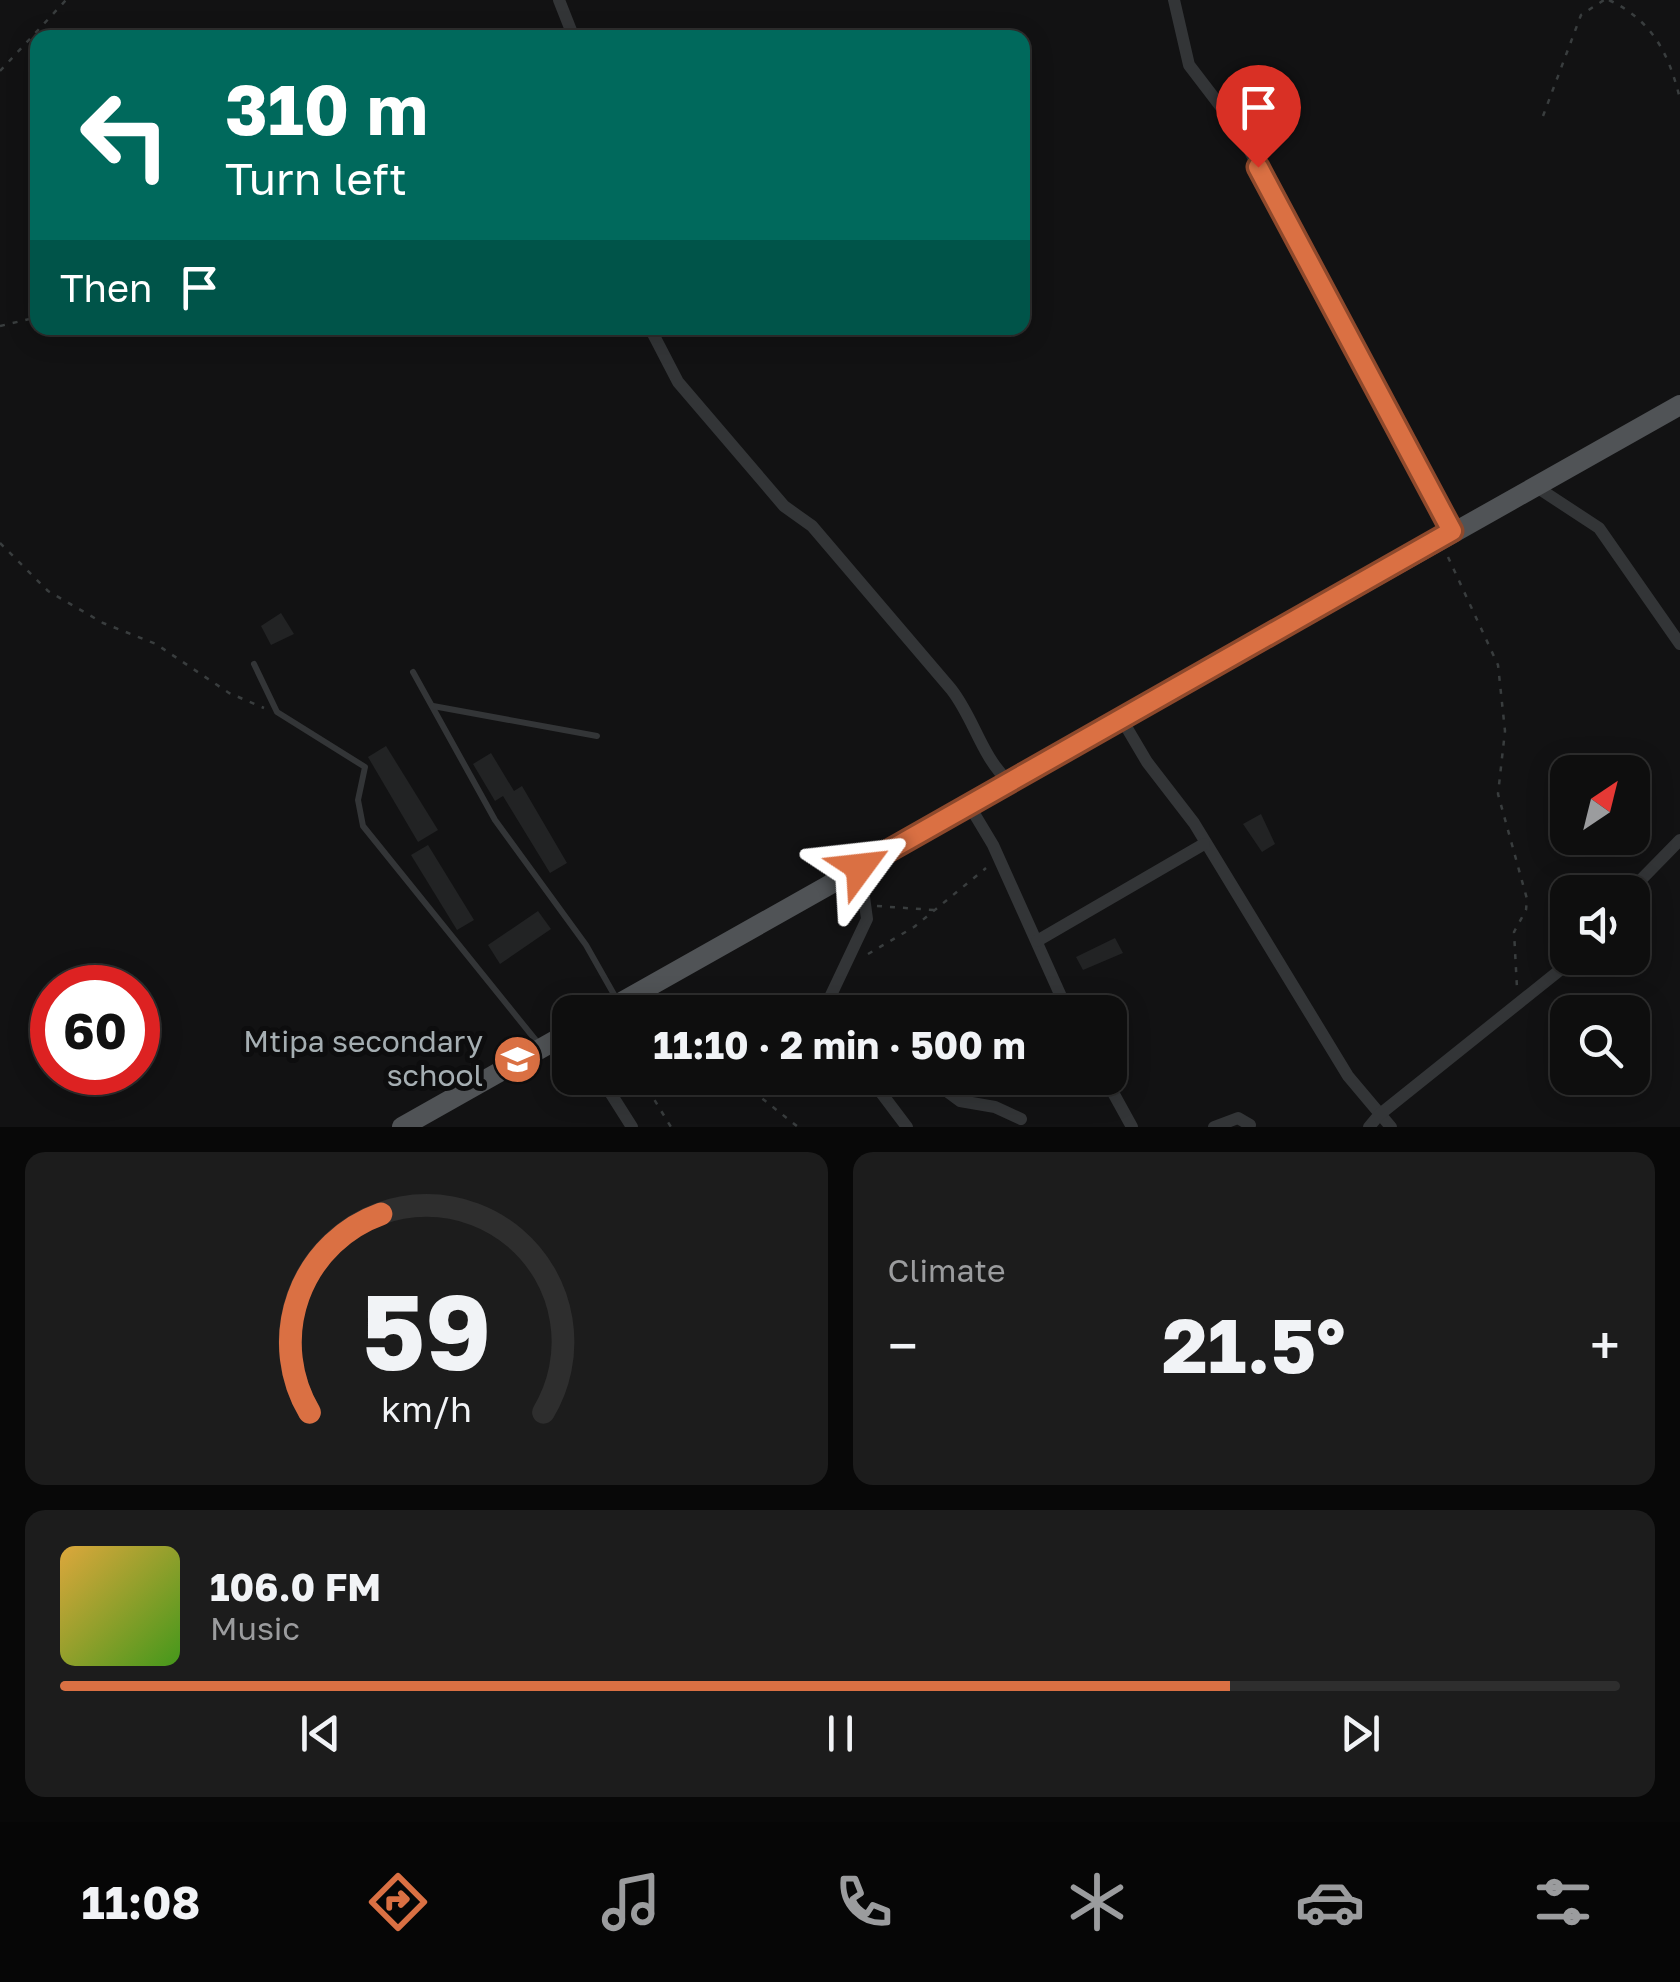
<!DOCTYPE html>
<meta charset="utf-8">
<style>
body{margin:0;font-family:"Golos Text",sans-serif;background:#1c1c1c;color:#f1f3f6;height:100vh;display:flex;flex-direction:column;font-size:38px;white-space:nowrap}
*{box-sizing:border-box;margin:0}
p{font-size:32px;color:#9b9c9e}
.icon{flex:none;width:55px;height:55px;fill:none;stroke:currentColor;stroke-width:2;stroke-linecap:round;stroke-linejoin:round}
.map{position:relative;height:1127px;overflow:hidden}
.sheet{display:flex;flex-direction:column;gap:25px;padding:25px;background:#080808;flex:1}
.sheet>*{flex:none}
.top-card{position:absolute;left:30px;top:30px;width:1000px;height:305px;border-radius:20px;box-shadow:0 5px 25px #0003,0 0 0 2px #2e2e2e;background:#00695c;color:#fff;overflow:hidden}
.needle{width:65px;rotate:35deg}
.tools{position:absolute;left:1550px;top:755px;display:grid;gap:20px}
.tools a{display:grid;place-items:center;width:100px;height:100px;border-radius:20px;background:#0e0e0e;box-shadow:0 5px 25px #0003,0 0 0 2px #2e2e2e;font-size:50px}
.speed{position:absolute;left:30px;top:965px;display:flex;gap:20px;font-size:50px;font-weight:700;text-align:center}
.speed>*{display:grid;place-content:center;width:130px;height:130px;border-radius:50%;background:#0e0e0e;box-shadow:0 5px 25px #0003,0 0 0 2px #2e2e2e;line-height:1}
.speed .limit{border:15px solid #d22;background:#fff;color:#111}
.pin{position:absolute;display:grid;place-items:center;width:85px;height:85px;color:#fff;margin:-102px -42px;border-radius:50% 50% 50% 0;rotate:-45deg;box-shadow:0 0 10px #0007}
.pin .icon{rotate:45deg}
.me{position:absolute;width:110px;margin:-55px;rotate:60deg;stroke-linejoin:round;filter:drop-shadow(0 0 8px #0008)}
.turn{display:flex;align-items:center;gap:35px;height:210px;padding:0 30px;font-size:45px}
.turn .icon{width:130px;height:130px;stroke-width:2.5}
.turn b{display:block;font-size:70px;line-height:85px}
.then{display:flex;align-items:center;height:95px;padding:0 30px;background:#0003;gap:20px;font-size:38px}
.big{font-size:75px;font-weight:700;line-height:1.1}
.sheet .widget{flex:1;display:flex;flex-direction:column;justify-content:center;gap:15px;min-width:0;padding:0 35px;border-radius:20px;background:#1c1c1c}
.sheet .dial{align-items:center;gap:0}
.dial svg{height:260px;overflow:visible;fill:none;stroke:#2e2e2e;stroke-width:7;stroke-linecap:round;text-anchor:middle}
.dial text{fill:#f1f3f6;stroke:none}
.song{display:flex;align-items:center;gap:30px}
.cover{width:120px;height:120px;border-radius:15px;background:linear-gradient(135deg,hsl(40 70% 55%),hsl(100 70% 35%))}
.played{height:10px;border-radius:5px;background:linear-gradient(90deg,#da7043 75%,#2e2e2e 75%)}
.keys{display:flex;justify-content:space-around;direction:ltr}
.heat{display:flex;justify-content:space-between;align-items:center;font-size:55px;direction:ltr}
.sheet .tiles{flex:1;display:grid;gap:25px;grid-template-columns:1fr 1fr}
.widget:last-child{grid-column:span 2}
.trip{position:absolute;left:552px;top:995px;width:575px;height:100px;border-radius:20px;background:#0e0e0e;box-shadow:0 5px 25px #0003,0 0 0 2px #2e2e2e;font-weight:700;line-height:100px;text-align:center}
.menu{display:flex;height:160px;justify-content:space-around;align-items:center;background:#060606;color:#9b9c9e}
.menu .icon{width:70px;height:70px}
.menu .selected{color:#da7043}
.menu b{font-size:45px;color:#f1f3f6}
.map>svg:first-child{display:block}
.building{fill:#222324}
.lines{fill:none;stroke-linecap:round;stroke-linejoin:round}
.path{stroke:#393d3e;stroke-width:2.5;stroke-dasharray:5 8;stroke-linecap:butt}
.service{stroke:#333537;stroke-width:6}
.minor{stroke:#333537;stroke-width:12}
.primary{stroke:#505356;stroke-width:20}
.route-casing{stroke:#8e492c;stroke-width:25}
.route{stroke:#da7043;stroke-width:18}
.labels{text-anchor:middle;stroke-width:10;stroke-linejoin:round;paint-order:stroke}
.poi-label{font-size:30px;fill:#a5aeb2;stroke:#0d0d0e;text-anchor:end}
</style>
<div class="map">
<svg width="1680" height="1127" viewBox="0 0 1680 1127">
<rect width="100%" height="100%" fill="#121213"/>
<g class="building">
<path d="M281,613L294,634L271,645L261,626Z"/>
<path d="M386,746L438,830L418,842L368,757Z"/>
<path d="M491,753L514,791L522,786L567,863L550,873L503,796L495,801L473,764Z"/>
<path d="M1261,814L1275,844L1262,852L1243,824Z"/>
<path d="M428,845L474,920L457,930L411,855Z"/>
<path d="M538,911L551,929L500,964L488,945Z"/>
<path d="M1115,938L1123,953L1083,970L1076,957Z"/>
</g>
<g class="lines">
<g class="path">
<path d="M1609,0C1653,21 1669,54 1680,99"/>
<path d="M0,71L66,0"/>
<path d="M1543,116L1581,15L1604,0"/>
<path d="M0,326L38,317"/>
<path d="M0,543L48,591L103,623L156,644L229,693L264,708"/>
<path d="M1448,557L1498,665L1505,731L1498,794L1527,899L1526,910L1514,932L1517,988"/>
<path d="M877,906L934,910"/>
<path d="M868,954L914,927L986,868"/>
<path d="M641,1078L671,1127"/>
<path d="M747,1078L759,1096L798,1127"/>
</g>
<g class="service">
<path d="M254,664L277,712L365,767L358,800L363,826L538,1043"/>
<path d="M413,672L495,820L586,945L616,998"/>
<path d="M433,706L597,736"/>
</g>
<g class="minor">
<path d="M559,0L574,38"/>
<path d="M1174,0L1189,65L1241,133L1308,268L1452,531"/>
<path d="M650,328L678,382L784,506L812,526L951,689C974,718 981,756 1009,782"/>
<path d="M1535,486L1599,528L1680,644"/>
<path d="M1121,718L1147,762L1194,823L1348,1076L1391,1127"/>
<path d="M969,805L993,845L1068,1012"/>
<path d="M1629,892L1680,840"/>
<path d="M1037,941L1204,844"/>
<path d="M823,1012L867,919L860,867"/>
<path d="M601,1078L632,1127"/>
<path d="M870,1078L907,1127"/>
<path d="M929,1078L960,1101L995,1107L1021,1119"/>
<path d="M1105,1078L1132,1127"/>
<path d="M1214,1127L1238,1118L1250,1125"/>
<path d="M1369,1127L1379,1115L1575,958"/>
</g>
<g class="primary">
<path d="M604,1012L1680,405"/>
<path d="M402,1127L570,1032"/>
</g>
</g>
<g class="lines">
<defs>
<path id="route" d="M860,867L1452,531L1258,167"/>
</defs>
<use href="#route" class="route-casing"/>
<use href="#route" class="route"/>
</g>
<defs>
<symbol id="school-disc" viewBox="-11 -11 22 22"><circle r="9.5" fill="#da7043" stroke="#0d0d0e"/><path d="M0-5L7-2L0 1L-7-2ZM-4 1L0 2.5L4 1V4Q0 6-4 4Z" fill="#fff"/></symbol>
</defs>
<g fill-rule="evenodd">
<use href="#school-disc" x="490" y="1032" width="55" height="55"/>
</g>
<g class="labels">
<g class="poi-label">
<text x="483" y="1052">Mtipa secondary<tspan x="483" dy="34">school</tspan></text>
</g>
</g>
</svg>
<div class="tools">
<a><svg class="needle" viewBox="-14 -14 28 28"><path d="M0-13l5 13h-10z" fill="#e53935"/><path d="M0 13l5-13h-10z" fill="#9b9c9e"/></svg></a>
<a><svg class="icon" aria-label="sound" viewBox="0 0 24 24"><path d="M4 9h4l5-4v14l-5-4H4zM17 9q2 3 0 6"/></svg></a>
<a><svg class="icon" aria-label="search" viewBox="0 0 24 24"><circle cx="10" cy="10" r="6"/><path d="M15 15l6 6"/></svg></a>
</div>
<div class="speed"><div class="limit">60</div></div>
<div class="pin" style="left:1258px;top:167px;background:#d93025"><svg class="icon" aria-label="arrive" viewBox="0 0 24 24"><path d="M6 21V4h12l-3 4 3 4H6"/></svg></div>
<svg class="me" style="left:860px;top:867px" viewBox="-20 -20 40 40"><path d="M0-17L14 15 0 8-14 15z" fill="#da7043" stroke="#fff" stroke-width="4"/></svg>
<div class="trip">11:10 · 2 min · 500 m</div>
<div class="top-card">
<div class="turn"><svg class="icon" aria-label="left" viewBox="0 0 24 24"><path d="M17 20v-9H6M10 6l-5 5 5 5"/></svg><div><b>310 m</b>Turn left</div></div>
<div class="then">Then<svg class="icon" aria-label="arrive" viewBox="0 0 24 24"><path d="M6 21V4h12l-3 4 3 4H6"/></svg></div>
</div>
</div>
<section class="sheet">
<div class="tiles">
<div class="widget dial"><svg viewBox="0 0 100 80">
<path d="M14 69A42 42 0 1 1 86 69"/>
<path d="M14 69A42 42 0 0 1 36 8" stroke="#da7043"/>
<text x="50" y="56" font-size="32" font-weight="700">59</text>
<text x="50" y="72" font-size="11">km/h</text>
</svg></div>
<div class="widget"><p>Climate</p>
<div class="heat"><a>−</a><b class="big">21.5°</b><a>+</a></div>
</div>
<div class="widget">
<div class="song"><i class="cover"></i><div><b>106.0 FM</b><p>Music</p></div></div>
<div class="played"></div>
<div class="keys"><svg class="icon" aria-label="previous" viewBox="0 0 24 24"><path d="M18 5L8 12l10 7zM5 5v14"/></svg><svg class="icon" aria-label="pause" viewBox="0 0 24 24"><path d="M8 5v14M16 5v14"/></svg><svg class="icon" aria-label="next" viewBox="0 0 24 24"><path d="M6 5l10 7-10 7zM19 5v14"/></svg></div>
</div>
</div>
</section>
<nav class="menu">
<b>11:08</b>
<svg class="icon selected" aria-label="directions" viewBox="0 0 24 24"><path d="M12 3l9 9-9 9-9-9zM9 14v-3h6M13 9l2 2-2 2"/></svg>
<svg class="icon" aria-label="music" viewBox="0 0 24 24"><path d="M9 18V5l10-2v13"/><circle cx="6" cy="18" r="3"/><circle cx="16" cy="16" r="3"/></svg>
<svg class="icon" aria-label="phone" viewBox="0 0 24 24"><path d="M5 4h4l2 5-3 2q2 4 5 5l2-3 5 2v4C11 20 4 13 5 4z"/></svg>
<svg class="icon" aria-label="climate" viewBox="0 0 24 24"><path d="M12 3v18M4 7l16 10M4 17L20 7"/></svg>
<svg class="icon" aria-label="car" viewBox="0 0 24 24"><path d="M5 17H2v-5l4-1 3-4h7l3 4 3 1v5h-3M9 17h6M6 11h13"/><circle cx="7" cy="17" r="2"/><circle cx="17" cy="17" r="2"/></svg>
<svg class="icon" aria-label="filters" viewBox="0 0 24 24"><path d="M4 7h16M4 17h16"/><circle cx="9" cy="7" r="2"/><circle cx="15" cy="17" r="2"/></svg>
</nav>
